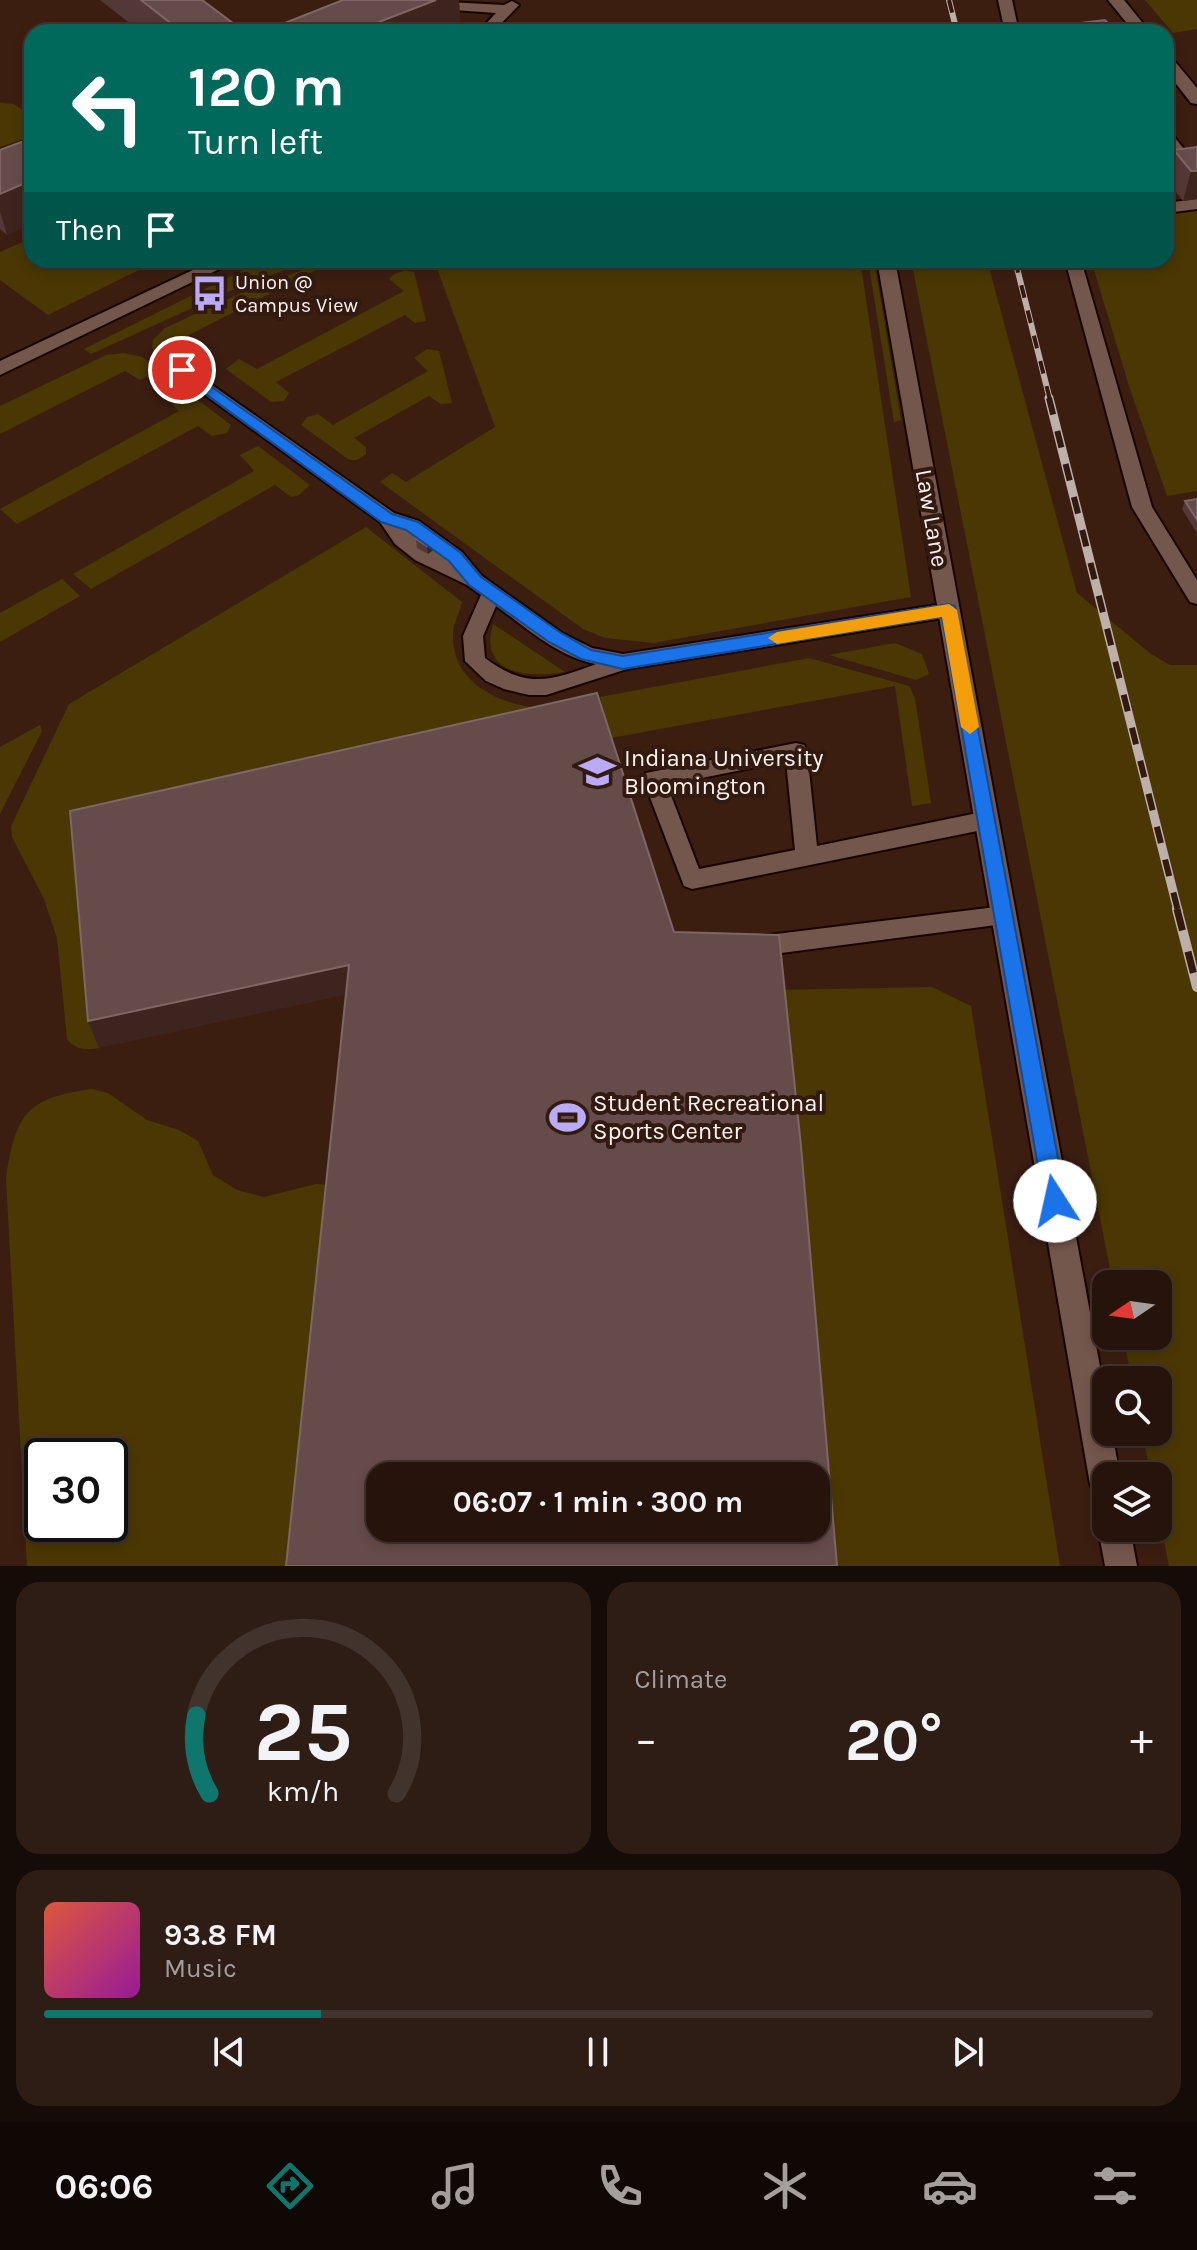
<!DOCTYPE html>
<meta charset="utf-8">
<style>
body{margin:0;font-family:Karla,sans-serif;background:#2e1d15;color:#f1f3f6;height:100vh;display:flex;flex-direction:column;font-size:30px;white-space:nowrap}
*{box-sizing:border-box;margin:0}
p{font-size:26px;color:#a49e9d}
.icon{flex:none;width:44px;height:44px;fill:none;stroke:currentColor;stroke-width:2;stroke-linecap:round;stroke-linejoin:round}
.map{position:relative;height:1566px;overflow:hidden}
.drawer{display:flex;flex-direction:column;gap:16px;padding:16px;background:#150b07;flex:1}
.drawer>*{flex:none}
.top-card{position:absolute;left:24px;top:24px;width:1150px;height:244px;border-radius:24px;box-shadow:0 4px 12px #0003,0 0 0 2px #42332d;background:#00695c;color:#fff;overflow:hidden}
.needle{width:52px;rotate:257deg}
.tools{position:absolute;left:1092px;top:1270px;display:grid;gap:16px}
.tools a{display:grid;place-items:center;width:80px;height:80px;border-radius:16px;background:#26140c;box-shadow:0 4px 12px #0003,0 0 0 2px #42332d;font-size:40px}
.speed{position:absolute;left:24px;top:1438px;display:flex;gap:16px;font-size:40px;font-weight:700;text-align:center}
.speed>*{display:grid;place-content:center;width:104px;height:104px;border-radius:50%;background:#26140c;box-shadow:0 4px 12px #0003,0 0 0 2px #42332d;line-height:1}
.speed .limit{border:4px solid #111;border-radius:12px;background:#fff;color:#111}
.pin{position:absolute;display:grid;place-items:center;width:68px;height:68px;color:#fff;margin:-34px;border:4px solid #fff;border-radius:50%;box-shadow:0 2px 8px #0007}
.me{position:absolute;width:88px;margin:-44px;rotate:350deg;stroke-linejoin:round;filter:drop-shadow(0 0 6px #0008)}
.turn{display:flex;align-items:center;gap:28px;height:168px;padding:0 32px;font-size:36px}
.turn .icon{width:104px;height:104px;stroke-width:2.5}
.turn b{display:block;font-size:56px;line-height:68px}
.then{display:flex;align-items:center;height:76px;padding:0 32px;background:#0003;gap:16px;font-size:30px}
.big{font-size:60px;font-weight:700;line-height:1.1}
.drawer .tile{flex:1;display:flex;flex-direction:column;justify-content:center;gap:12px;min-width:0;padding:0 28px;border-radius:24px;background:#2e1d15}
.drawer .dial{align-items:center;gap:0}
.dial svg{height:208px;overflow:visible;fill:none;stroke:#42332d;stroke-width:7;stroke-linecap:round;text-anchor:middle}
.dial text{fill:#f1f3f6;stroke:none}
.song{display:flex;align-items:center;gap:24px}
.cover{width:96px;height:96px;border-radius:12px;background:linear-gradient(135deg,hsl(10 70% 55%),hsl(300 70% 35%))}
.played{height:8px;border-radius:4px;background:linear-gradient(90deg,#0f766e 25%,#42332d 25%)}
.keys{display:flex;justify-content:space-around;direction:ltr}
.heat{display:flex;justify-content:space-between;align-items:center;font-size:44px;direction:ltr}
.drawer .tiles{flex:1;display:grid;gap:16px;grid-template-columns:1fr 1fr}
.tile:last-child{grid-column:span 2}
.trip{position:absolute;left:366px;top:1462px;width:464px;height:80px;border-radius:24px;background:#26140c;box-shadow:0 4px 12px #0003,0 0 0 2px #42332d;font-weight:700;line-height:80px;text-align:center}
.menu{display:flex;height:128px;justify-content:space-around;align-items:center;background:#0f0805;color:#a49e9d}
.menu .icon{width:56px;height:56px}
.menu .on{color:#0f766e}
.menu b{font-size:36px;color:#f1f3f6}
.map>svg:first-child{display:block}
.built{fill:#3c1e11;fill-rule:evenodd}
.green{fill:#4a3703;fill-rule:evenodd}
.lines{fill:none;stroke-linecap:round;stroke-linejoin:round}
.lane-casing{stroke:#190400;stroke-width:4}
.street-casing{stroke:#190400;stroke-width:4}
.secondary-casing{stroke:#190400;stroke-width:4}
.lane{fill:#74574c;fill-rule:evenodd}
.street{fill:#74574c;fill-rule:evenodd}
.secondary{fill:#74574c;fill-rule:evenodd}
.rail-far2-casing{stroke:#beafa9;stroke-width:6}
.rail-far1-casing{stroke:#beafa9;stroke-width:9}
.rail-casing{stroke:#beafa9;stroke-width:10}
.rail-far2{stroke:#321a10;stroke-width:4;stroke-dasharray:13;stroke-linecap:butt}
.rail-far1{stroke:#321a10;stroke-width:6;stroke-dasharray:17;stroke-linecap:butt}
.rail{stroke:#321a10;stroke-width:7;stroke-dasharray:22;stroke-linecap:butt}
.wall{fill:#533837}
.shaded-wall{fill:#3e241f}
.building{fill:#654c4a;stroke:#7d6664;stroke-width:2;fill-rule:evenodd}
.route{fill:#1a73e8;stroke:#114b97;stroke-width:2}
.slow{fill:#f59e0b}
.labels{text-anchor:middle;stroke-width:8;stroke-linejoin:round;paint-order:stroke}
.far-poi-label{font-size:20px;fill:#fdf2ee;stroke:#321a10;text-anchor:start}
.street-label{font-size:24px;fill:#fdf2ee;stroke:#321a10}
.poi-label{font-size:24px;fill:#fdf2ee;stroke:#321a10;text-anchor:start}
</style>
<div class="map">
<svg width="1197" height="1566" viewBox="0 0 1197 1566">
<rect width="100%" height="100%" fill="#321a10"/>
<path class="built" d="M0,0H1197V1566H0ZM32,32H1166V260H32ZM1106,1284H1158V1336H1106ZM1106,1380H1158V1432H1106ZM42,1456H110V1524H42ZM380,1476H816V1528H380ZM1106,1476H1158V1528H1106Z"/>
<g class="green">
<path d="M1145,0H1197V29L1173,33Z"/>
<path d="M0,103L14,104L32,117V136L0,147Z"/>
<path d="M1197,210V491L1167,496L1130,389L1091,260H1166V214Z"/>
<path d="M32,238V260H159L48,315L0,280V252Z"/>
<path d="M263,260H311L232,290L91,354L84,349Z"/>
<path d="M329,260H336L179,340L195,354L171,366L152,349L153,340L165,328L241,293Z"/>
<path d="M434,260H860L911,597L653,643L605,638L583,629L380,482L392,473L406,482L495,427Z"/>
<path d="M868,260H874L901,420L894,422Z"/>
<path d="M911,260H987L1077,593L1151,654L1170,665H1197V1566H1169L1158,1511V1476H1151L1142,1432H1158V1380H1132L1123,1336H1158V1284H1113Z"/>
<path d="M406,270L414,272L426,321L415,323L405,315L276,382L289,393L284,401L271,402L226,369L239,359L257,369L404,291L389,279L394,274Z"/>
<path d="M427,349L439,351L452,403L441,404L429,396L354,438L366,447V454C360,459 355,462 348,459L301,425L307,417L318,414L333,425L428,371L414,358Z"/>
<path d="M124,353L142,357L160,371L140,380L125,371L0,434V406L106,355Z"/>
<path d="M185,390L231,425L227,433L212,436L198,426L17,524L0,509L179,411L166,399L177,391Z"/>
<path d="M258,446L310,485L299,495L291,497L275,485L91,589L73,574L254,471L240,455Z"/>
<path d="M366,527L462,602C459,615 452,625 453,638C454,685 501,704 541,709L80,840L99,1048C85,1050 76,1050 67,1039L57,938L44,899L12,837L11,826L69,704Z"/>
<path d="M62,579L80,596L0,642V613Z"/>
<path d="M493,624L565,672C529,678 478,675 493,624Z"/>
<path d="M895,643L922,654L929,674L916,680L829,655Z"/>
<path d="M809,658L909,686L915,698L931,803L912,806L895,686L611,738L600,697Z"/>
<path d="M40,725L42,731L0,814V747Z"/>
<path d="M932,987L971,1006L1060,1566H828L778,990Z"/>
<path d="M92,1089L108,1093L147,1120L179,1130L198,1141L213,1175L237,1190L264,1197L316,1184L335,1185L296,1566H27L6,1178C16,1115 25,1098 92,1089ZM42,1456H110V1524H42Z"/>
</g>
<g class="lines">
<defs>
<g id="lane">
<path d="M998,0H1012L1019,32H1005Z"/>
<path d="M430,1L504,5L512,1L519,5L493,32H478L496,13L425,8L423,5Z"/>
<path d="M1166,131L1171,133L1197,165L1195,168L1166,173V163L1178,162L1166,146Z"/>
<path d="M1197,199V209L1166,213V203Z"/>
<path d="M1065,260H1081L1152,507L1197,580V604L1190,602L1132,507Z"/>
<path d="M182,364L394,513L419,521L462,552L482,576L562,633L592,648L623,654L949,603L956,605L959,610L956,615L949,617L627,669L546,695H529L504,689L486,681L465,661L463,636L481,595L467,585L415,560L395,544L380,522L176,374L173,370L176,366ZM496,606C527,628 558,657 596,664C551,681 526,689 485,658L483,636Z"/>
<path d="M796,743L804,745L807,751L817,846L987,811L995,814L998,820L995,826L987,829L692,889L684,886L643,779L646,773ZM786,761L795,850L699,869L667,785Z"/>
<path d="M1004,906L1012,908L1016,915L1012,922L1004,924L751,957L743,954L739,947L743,940L751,937Z"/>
</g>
<g id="street">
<path d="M214,260H238L0,375V361Z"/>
<path d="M877,260H895L1106,1399V1432H1112L1120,1476H1106V1500L1095,1495L1090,1484Z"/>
<path d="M1106,1515V1528H1130L1137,1566H1105L1098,1528Z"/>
</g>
<g id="secondary">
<path d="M1108,0H1124L1150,32H1134Z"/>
<path d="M1166,56L1172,58L1197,88V104L1191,103L1166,71Z"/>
</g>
</defs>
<use href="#lane" class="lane-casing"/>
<use href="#street" class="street-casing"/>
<use href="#secondary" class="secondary-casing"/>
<use href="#lane" class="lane"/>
<use href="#street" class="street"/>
<use href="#secondary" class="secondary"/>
<defs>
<g id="rail-far2">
<path d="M949,0L957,32"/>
<path d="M1015,260L1050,400"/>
</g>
<path id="rail-far1" d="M1049,398L1178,911"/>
<path id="rail" d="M1177,909L1197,987"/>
</defs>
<use href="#rail-far2" class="rail-far2-casing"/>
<use href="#rail-far1" class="rail-far1-casing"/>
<use href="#rail" class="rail-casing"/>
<use href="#rail-far2" class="rail-far2"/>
<use href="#rail-far1" class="rail-far1"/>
<use href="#rail" class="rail"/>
</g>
<g class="wall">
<path d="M100,0H202L245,32H141Z"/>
<path d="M1197,147V199L1183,201L1166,179L1174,150Z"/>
<path d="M0,150L7,235L0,229Z"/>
<path d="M1197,499V533L1182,509L1185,501Z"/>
<path d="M416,539L437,547L428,554L417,548Z"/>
</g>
<g class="shaded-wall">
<path d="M436,0H459L461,29L452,32H353Z"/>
<path d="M1191,171H1197V199L1183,201Z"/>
<path d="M32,180V224L7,235L0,211V194Z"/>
<path d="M436,539L437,547L428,554L427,546Z"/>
<path d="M349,965L354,993L99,1048L88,1021Z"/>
</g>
<g class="building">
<path d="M141,0H202L245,32H182Z"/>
<path d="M343,0H436L353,32H262Z"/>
<path d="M1105,20L1116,32H1030L1028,29Z"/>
<path d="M32,138V180L0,194V150Z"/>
<path d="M1197,147V171H1191L1174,150Z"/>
<path d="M1197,499V520L1185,501Z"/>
<path d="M425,532L436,539L427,546L416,539Z"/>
<path d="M597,693L674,932L779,935L801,1146L837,1566H286L349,965L88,1021L70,811ZM380,1476H816V1528H380Z"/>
</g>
<path class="route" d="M182,366L392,514L418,522L461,553L481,577L561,633L591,650L623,656L949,604L955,606L1066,1201L1063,1208L1055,1211L1048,1208L1044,1201L942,617L623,669L581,659L549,642L469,585L449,561L406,530L381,522L177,373L175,370Z"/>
<path class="slow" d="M949,604L957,610L979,727L970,734L961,727L942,617L777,644L768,638L777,632Z"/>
<defs>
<symbol id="bus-bare" viewBox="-9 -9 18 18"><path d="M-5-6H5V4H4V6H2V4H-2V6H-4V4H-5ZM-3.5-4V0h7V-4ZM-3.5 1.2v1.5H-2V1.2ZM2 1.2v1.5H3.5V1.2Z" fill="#b9abf7" stroke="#321a10" stroke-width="2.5" paint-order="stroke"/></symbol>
<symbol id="university-bare" viewBox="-9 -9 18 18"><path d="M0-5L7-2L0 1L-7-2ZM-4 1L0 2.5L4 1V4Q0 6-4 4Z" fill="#b9abf7" stroke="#321a10" stroke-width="2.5" paint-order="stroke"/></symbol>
<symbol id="stadium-bare" viewBox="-9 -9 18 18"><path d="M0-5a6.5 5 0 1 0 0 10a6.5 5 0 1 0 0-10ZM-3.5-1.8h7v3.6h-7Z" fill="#b9abf7" stroke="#321a10" stroke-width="2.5" paint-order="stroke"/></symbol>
</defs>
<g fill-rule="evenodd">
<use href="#bus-bare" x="184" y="268" width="51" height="51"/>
<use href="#university-bare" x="572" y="746" width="51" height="51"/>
<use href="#stadium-bare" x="542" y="1092" width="51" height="51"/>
</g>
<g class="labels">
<g class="far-poi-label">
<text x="235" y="289">Union @<tspan x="235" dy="23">Campus View</tspan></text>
</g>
<g class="street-label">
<text transform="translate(932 518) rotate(80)" y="8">Law Lane</text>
</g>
<g class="poi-label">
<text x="624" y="766">Indiana University<tspan x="624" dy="28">Bloomington</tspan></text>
<text x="593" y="1111">Student Recreational<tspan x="593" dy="28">Sports Center</tspan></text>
</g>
</g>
</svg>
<div class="tools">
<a><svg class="needle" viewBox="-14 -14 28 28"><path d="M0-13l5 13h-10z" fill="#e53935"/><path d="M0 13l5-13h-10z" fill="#a49e9d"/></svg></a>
<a><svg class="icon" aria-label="search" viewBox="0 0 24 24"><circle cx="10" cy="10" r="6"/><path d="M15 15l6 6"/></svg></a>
<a><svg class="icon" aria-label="layers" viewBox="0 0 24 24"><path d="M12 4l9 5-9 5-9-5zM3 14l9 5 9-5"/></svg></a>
</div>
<div class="speed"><div class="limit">30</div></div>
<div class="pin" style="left:182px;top:370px;background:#d93025"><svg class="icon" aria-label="arrive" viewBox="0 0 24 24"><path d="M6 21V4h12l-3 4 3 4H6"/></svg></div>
<svg class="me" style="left:1055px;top:1201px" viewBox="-20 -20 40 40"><circle r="19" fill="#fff"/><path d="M0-13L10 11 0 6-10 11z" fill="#1a73e8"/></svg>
<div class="trip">06:07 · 1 min · 300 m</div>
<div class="top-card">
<div class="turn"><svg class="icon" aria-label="left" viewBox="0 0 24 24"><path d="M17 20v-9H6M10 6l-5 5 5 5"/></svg><div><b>120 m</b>Turn left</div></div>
<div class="then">Then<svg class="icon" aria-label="arrive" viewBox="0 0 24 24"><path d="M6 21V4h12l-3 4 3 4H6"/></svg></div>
</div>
</div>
<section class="drawer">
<div class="tiles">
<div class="tile dial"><svg viewBox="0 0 100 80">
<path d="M14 69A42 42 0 1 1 86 69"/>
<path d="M14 69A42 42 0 0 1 9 39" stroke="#0f766e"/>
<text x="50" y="56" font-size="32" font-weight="700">25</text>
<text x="50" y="72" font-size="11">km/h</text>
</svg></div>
<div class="tile"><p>Climate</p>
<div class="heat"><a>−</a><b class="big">20°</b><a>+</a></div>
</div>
<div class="tile">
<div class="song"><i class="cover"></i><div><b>93.8 FM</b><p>Music</p></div></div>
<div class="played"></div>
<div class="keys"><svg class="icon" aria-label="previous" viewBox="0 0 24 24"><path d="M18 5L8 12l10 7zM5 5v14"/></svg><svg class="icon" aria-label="pause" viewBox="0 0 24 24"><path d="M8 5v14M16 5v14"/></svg><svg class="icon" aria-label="next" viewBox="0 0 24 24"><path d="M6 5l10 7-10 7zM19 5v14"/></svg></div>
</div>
</div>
</section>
<nav class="menu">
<b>06:06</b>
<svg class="icon on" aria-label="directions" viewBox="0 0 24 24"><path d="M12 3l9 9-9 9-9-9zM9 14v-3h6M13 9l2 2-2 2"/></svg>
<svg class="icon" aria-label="music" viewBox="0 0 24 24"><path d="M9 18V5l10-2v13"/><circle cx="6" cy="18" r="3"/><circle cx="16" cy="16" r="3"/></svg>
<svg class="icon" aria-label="phone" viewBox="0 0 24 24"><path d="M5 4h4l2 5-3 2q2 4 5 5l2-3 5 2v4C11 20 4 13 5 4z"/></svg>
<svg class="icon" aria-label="climate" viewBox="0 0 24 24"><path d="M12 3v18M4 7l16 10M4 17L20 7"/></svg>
<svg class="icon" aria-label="car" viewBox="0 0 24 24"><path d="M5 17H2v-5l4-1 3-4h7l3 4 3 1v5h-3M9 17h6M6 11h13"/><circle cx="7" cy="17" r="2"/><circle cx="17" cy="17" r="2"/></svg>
<svg class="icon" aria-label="filters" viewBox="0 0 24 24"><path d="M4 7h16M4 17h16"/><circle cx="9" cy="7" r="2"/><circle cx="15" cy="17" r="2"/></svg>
</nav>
